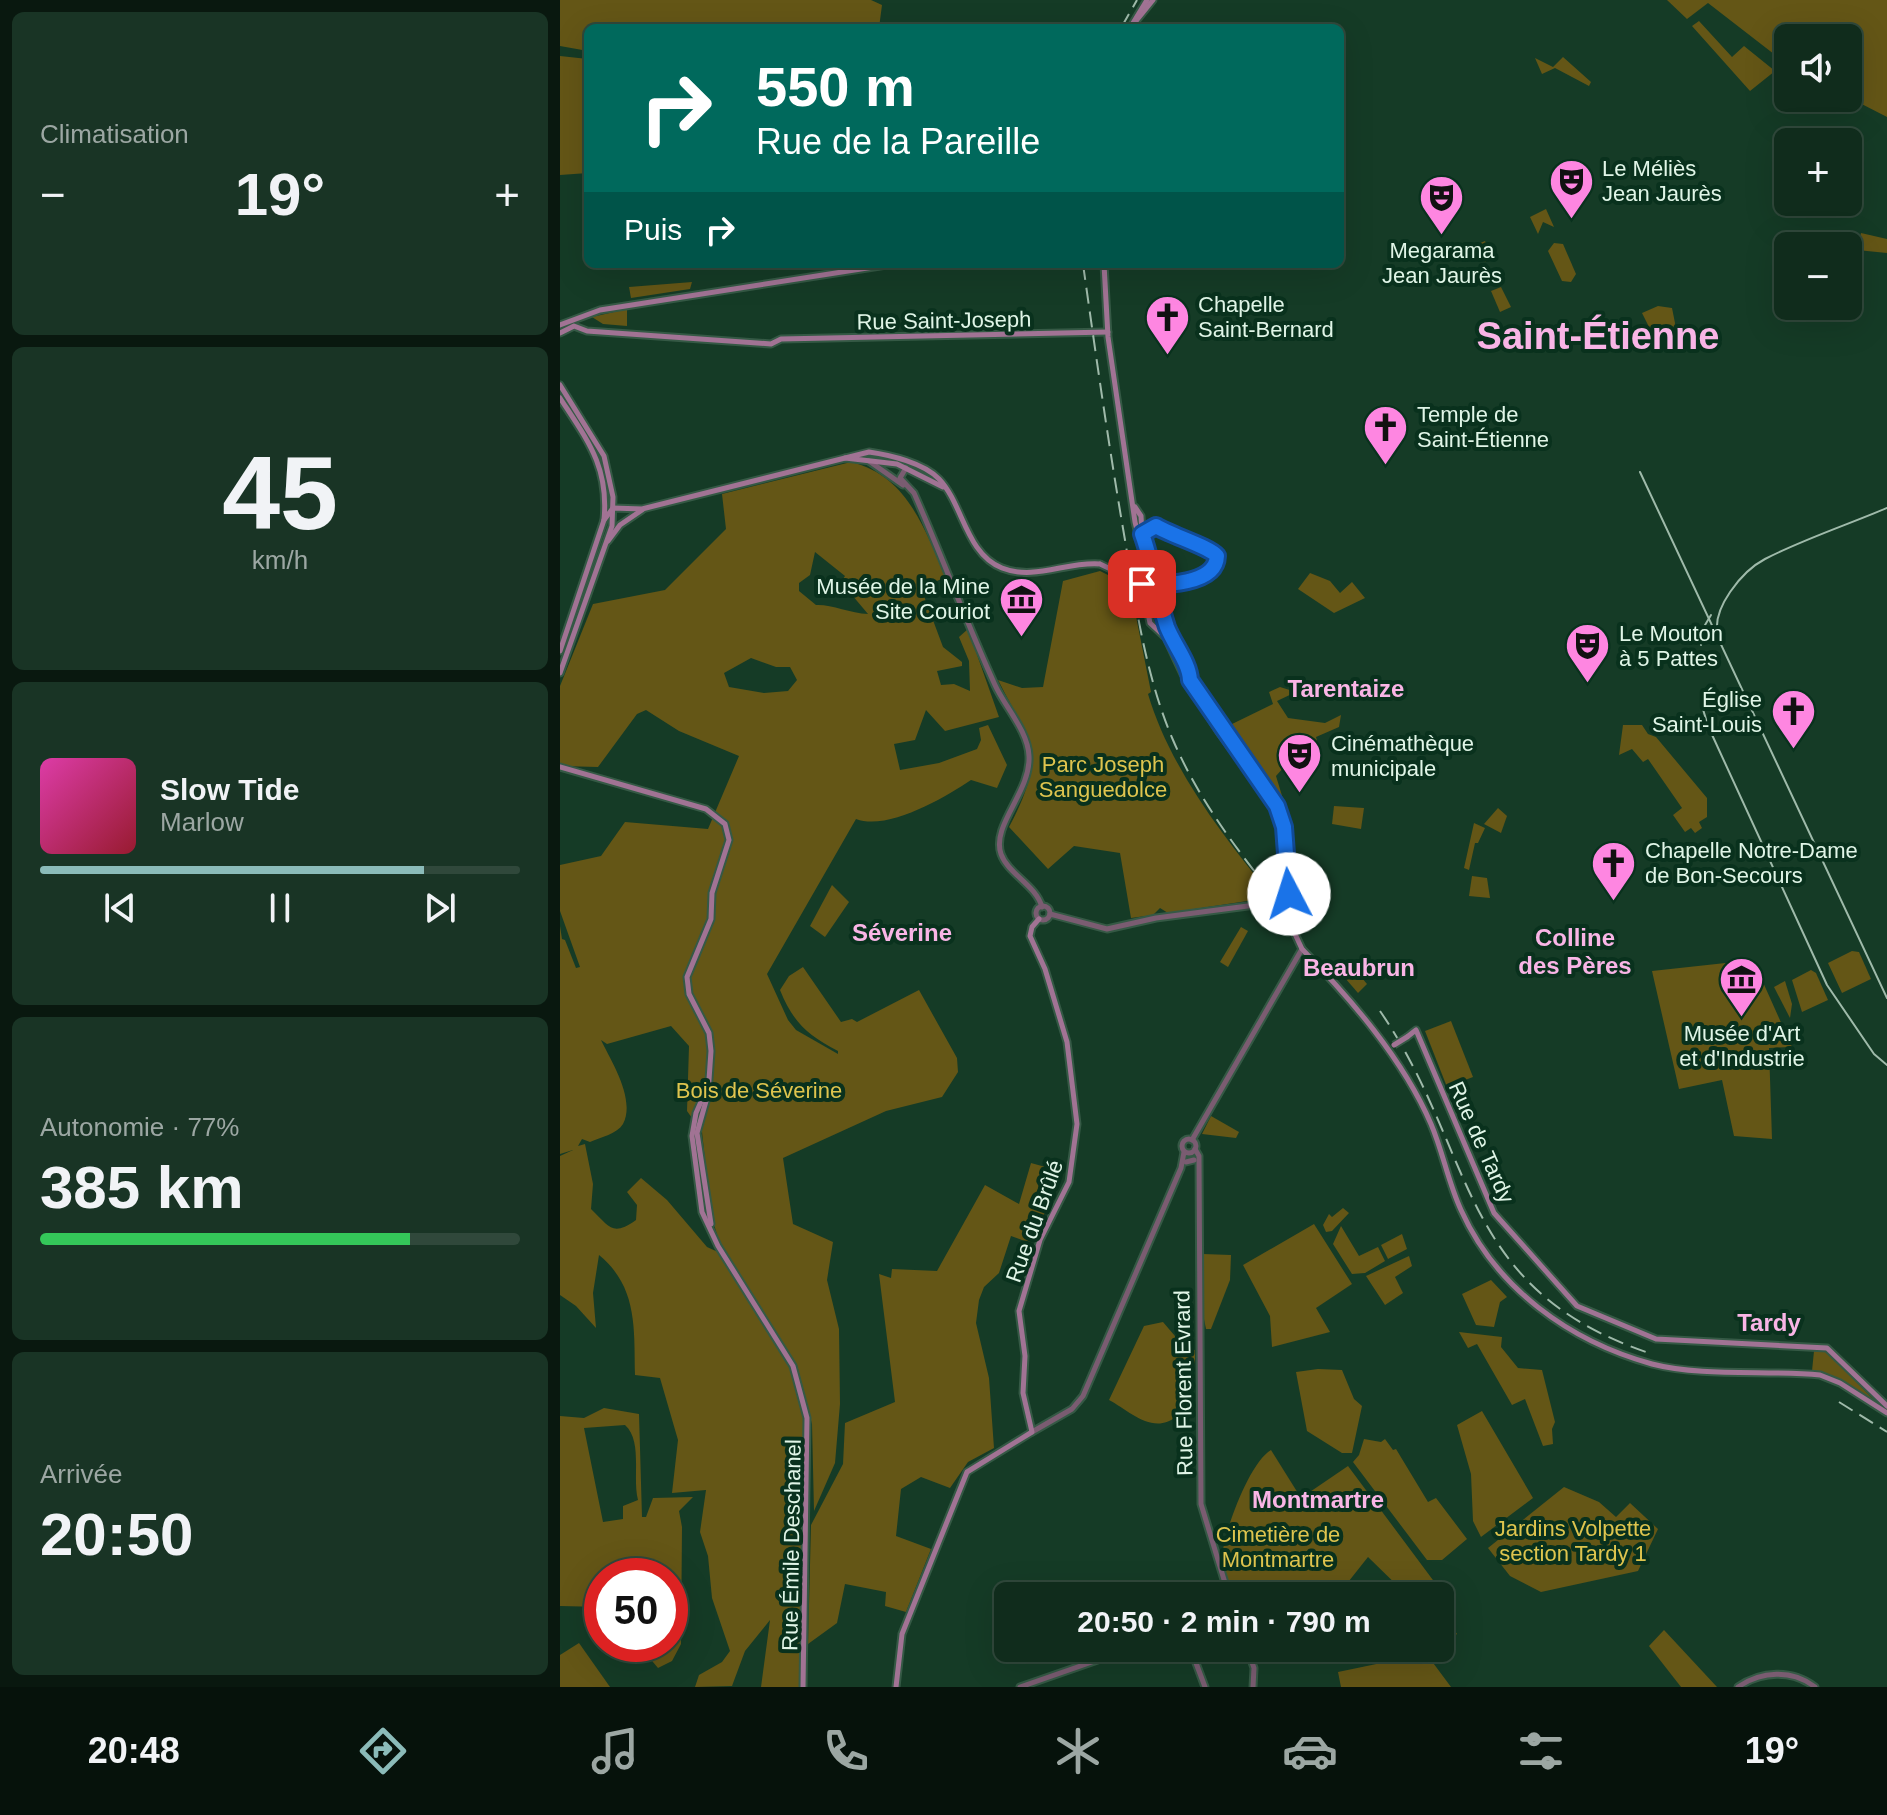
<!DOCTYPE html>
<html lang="fr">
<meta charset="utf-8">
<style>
body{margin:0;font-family:Arial,sans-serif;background:#193425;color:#f1f3f6;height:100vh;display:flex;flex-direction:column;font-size:30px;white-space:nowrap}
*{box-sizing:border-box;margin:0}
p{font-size:26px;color:#9ca7a3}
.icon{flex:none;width:44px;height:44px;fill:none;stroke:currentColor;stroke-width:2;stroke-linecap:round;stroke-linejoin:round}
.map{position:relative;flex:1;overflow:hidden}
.side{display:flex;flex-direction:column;gap:12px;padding:12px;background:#09180f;width:560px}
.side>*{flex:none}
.top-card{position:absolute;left:24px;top:24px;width:760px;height:244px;border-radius:12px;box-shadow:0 8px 32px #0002,0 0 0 2px #30483b;background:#00695c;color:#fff;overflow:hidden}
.controls{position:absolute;left:1214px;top:24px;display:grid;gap:16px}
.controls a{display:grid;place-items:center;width:88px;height:88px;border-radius:12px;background:#102c1c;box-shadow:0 8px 32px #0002,0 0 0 2px #30483b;font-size:40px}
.speed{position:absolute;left:24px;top:1558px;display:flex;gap:16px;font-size:40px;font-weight:700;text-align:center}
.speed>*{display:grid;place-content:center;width:104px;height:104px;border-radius:50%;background:#102c1c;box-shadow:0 8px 32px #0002,0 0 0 2px #30483b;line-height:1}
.speed .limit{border:12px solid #d22;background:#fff;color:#111}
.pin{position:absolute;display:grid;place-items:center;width:68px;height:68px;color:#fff;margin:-34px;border-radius:16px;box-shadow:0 4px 12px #0006}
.me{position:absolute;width:88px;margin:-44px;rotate:355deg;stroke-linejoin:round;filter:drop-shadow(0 0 6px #0008)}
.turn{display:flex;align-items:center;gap:28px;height:168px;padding:0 40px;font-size:36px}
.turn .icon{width:104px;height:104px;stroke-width:2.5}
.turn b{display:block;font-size:56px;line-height:68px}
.then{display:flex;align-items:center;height:76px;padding:0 40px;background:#0003;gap:16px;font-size:30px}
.big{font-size:60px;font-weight:700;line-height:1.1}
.side .card{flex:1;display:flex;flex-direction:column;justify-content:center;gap:12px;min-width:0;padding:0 28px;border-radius:12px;background:#193425}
.side .dial{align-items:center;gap:0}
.dial b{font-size:104px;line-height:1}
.song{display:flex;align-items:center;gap:24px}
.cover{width:96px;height:96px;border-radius:12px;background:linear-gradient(135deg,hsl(320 70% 55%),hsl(350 70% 35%))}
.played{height:8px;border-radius:4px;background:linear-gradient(90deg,#8bbbb9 80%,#30483b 80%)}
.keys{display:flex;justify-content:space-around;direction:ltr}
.heat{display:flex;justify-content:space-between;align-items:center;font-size:44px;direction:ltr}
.charge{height:12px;border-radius:6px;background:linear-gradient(90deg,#34c759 77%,#30483b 0)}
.trip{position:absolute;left:434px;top:1582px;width:460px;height:80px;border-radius:12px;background:#102c1c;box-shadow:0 8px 32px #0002,0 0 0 2px #30483b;font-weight:700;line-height:80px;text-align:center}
.tabs{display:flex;height:128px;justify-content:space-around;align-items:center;background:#06120b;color:#9ca7a3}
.tabs .icon{width:56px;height:56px}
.tabs .on{color:#8bbbb9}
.tabs b{font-size:36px;color:#f1f3f6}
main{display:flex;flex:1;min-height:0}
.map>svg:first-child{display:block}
.green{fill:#645616;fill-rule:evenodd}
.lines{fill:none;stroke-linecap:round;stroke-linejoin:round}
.tertiary-casing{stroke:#355945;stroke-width:9}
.secondary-casing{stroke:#355945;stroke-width:9}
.tertiary{stroke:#7a5c71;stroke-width:5}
.secondary{stroke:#a17394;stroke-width:5}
.tram{stroke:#9fbaaa;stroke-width:2}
.rail{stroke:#9fbaaa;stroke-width:2;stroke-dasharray:16 8;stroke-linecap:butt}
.secondary-bridge-casing{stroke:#355945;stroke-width:9;stroke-linecap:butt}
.secondary-bridge{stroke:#a17394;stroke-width:5}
.route-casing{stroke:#114b97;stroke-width:20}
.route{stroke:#1a73e8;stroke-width:14}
.labels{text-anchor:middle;stroke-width:8;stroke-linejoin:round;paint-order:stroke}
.poi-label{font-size:22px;fill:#e0f5e7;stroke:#09311d;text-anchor:start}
.street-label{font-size:22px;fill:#e0f5e7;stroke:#09311d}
.park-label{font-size:22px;fill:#dec44e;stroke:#09311d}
.neighbourhood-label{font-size:24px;font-weight:bold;fill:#f9b5e6;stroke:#09311d}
.town-label{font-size:38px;font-weight:bold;fill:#f9b5e6;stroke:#09311d}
</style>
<main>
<section class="side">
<div class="card"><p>Climatisation</p>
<div class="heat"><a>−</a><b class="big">19°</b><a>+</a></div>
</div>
<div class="card dial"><b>45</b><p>km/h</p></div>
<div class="card">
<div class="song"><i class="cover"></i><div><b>Slow Tide</b><p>Marlow</p></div></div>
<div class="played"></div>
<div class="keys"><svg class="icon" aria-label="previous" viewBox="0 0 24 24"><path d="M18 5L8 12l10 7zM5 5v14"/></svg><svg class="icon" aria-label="pause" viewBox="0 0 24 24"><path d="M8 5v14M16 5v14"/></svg><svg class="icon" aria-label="next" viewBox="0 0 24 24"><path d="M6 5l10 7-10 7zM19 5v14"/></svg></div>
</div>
<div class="card"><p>Autonomie · 77%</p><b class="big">385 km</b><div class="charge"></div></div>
<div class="card"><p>Arrivée</p><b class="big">20:50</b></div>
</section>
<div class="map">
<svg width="1327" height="1687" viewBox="0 0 1327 1687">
<rect width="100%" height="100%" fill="#153b26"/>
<g class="green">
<path d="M0,0H311L322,5L319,28H28V51L0,46Z"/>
<path d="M1107,0H1327V117L1288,97V38H1228V65L1148,3L1127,19Z"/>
<path d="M1139,21L1172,57L1184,46L1215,71L1190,91L1132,26Z"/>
<path d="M0,56L28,59V173L0,175Z"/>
<path d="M1003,57L1031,82L1029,86L995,68L982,74L975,58L993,67Z"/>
<path d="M986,209L994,227L983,222L978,234L970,217Z"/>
<path d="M1301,233L1327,239V253L1297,250Z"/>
<path d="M925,241L933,259L925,262L923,256L917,259L911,247Z"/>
<path d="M994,243L1003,244L1016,274L1011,282L1002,281L988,251Z"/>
<path d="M132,282L130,289L71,298L69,287Z"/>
<path d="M941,287L951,307L940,312L931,291Z"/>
<path d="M1098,306L1112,308L1115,323L1112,343L1100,349L1082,313Z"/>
<path d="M67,309V326L43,324L32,317Z"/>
<path d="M291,462C348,476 364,529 386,577L361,588L383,647L402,662V666L377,671L381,685L394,684L410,691L409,661L399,637L408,629L439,717L385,731L366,710L355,740L334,744L340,770L379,763L417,749L421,740L419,728L428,725L447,765L437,788L411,780C384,798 328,831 296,819L207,974L228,1020L236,1030L278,1054V1051C247,1035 233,1022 220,990L229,976L243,967L281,1022L292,1019L297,1022L359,990L397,1058L398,1072L382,1097L326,1111L223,1158L233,1224L273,1242L267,1280L279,1329L280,1404L275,1463L254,1511L252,1424L237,1365L160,1244L151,1215L142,1132L127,1111L129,1046L111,1026L47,1044L41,1040C51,1061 76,1099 63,1124C57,1134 41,1137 30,1142L22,1139L18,1146L25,1144L33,1184L31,1209C50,1227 52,1237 76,1220L77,1205L67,1192L81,1178L107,1200L147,1247L158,1252L230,1367L245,1414L240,1687H201L210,1620L185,1651L172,1686L135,1687L139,1675L162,1662L170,1651L152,1598L148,1556L140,1532L146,1490L112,1493L118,1440L100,1378L75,1375C74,1329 78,1287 39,1255L33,1293L36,1328L16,1306L0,1295V1156L13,1150L0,1154V926L2,939L5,940L16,968L20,967L0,911V865L41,856L65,822L148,829L179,756L119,731L86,710L77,714L38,767L0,766V686L33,604L105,590L166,529L162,494ZM255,552L285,576L281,582L308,614C290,613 270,604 256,605L239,591V583L250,575ZM191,658L216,667H230L237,680L228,691L204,693L169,687L164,673Z"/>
<path d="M540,571L570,586L591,692L588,694C610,768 664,838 713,897L608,913L600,908L593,915L571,918L560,853L514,846L488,869L449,827C486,757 472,746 438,680L462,688L483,687L503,581Z"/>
<path d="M750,573L770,581L780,593L792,582L805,598L774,613L738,589Z"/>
<path d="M720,687L736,692L717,701L728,718L765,723L781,715L779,727L756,737L759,748L756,755L735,760L736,764L724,767L716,776L723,799L670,725L713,704L709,692Z"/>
<path d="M1063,725H1082L1088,734L1096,737L1147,798V817L1139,822L1142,828L1135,833L1131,828L1125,832L1113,815L1122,808L1088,759L1083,762L1072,749L1059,755Z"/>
<path d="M774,806L804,808L801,829L772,824Z"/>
<path d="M938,808L947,816L941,833L924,824Z"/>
<path d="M914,823L925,828L918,843H915L909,870L904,868Z"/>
<path d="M912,876L927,878L930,898L909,896Z"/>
<path d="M272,885L289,902L265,937L250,926Z"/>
<path d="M681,927L688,931L668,967L660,962Z"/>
<path d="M1292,951L1299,952L1311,979L1282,993L1268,963Z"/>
<path d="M1193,960L1232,1047L1209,1048L1212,1139L1174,1136L1162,1080L1119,1089L1092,971Z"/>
<path d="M792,966L807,984L798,993L785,978Z"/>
<path d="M1251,970L1256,973L1268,1000L1242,1012L1232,980Z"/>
<path d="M1225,981L1232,1004L1230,1018L1214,987Z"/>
<path d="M891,1021L913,1077L887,1087L865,1031Z"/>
<path d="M651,1116L679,1132L676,1138L642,1134Z"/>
<path d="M471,1163L500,1171L495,1192L470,1243L451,1236L439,1273L424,1287L419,1300L416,1323L429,1378L434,1448L408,1462L390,1488L361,1477L341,1489L336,1536L371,1549L346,1612L325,1606L326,1592L285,1584L277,1623L248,1644L251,1525L283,1464L285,1423L335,1402L319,1274L331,1278L332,1269L377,1271L425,1185L459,1204Z"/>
<path d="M783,1208L789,1213L772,1231L766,1232L763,1225L769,1214L772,1217Z"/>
<path d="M754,1224L792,1284L756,1308L770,1332L712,1347L710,1316L683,1265Z"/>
<path d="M781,1226L799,1256L818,1247L825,1261L805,1273L792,1274L773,1244Z"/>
<path d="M842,1234L847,1249L828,1259L821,1245Z"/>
<path d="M643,1254L671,1255L670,1280L651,1329H646L644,1319Z"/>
<path d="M849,1256L852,1266L835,1277L843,1293L825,1305L806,1276Z"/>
<path d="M931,1280L947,1297L940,1302L934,1327L916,1325L902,1294Z"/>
<path d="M603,1322L626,1349L635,1350V1363L627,1370L617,1416C593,1436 570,1411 549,1400L584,1326Z"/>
<path d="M899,1332L942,1337L941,1347L958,1368L982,1370L995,1422L992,1429L993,1444L983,1446L965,1399L952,1405L917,1344L908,1348Z"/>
<path d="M1254,1351H1266L1317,1403L1272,1376L1252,1371Z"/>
<path d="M758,1369L782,1370L794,1399L802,1406L792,1453H782L747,1431L736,1372Z"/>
<path d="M44,1408L79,1414L82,1517H86L93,1498L133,1497L119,1511L122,1527L121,1644L112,1661L98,1668L78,1644H110V1576H42V1607L0,1606V1416L24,1418ZM65,1425C83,1441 72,1477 78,1500L63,1506V1519L43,1522L24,1428Z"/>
<path d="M922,1411L973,1498L921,1537L913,1521L911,1474L897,1425Z"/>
<path d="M804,1439L821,1442L825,1439L833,1450L836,1449L868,1502L876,1498L907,1539L882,1560H867L793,1462L799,1455Z"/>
<path d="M711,1450L741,1498L788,1466L896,1611L888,1621L897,1634L888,1640L880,1629V1596H848L808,1557L785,1586L786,1596L672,1594C668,1583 661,1569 662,1557C664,1532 689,1463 711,1450Z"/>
<path d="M1004,1487L1039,1502L1056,1517L1070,1503L1098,1529L1078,1571L981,1592L950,1576L928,1548Z"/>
<path d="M1104,1630L1157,1687H1121L1089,1646Z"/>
<path d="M19,1643L50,1687H0V1655Z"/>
<path d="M825,1648H862L891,1687H781L778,1672L826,1662Z"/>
</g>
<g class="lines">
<defs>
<g id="tertiary">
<path d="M309,461L343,485"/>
<path d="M346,468L340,478L354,493C382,556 406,622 435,685C445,707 468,731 469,756C471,792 431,825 441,854C448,874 476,885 482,907"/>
<circle cx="483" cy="913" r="7"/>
<path d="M490,914L547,929L596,918L703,904L729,894"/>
<circle cx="629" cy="1146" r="7"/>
<path d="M632,1140L742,949"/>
<path d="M635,1149L639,1156L641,1504L669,1596"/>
<path d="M626,1162L634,1160"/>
<path d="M472,1432L512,1409L523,1396L621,1168L624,1152"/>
<path d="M626,1648L633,1655L645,1687"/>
<path d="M687,1648L694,1668L693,1687"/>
<path d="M460,1687L572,1648"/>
<path d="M1178,1687C1201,1671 1232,1669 1255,1687"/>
</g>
<g id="secondary">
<path d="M576,21L593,0"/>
<path d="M570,28L587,0"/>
<path d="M544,264L548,337L575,522L601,627L623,674L637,687L674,748"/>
<path d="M0,325L40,310L333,264"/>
<path d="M0,333L14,326L27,331L211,344L221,339L548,332"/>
<path d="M0,385L44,456L53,497L52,526L0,673"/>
<path d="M0,398C28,441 49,467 44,520L0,651"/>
<path d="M285,458L337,464L383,487"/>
<path d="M575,507L581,516L582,534L606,624L629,670L631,688L659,732L722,817L735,934L742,949C791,999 843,1059 871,1124C883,1152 888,1182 901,1210C936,1288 1009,1341 1092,1364C1142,1377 1207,1370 1260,1375L1280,1383L1327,1413"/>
<path d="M44,520L53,508L82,509L309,452C330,455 364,463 379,479C403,504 406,554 442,568C475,581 507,561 540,564"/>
<path d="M583,533L596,526C610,535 650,547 657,556C656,578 620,584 601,585"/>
<path d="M48,541L60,525L82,510"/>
<path d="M582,584L590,623L604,636"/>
<path d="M0,767L146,809L165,824L169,840L152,893L151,919L127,977L129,994L149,1033L151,1051L148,1094L137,1133L151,1224"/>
<path d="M847,1037L856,1030L934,1213L1017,1306L1096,1339L1267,1348L1327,1406"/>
<path d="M148,1086L136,1113L132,1136L142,1212L158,1246L233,1366L247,1418L243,1687"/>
<path d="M336,1687L342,1634L407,1472L472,1432L463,1393L465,1356L459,1311L480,1240L509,1182L517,1124L507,1042L485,969L470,936L472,927L479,919"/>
</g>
</defs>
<use href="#tertiary" class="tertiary-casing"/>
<use href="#secondary" class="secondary-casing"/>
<use href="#tertiary" class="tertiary"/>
<use href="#secondary" class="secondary"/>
<g class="tram">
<path d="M1080,472L1327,998"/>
<path d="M1158,635C1151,609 1182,571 1205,559C1244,539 1287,525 1327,508"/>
<path d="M1141,645L1145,625L1151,615"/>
<path d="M1142,706L1148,726L1267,985L1314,1054L1327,1065"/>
</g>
<g class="rail">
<path d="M561,28L577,0"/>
<path d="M523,264C536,356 549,448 565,540C576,607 586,677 613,740C637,796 673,845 711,892"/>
<path d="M820,1011C917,1152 896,1288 1089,1353"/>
<path d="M1279,1402L1327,1432"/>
</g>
<defs>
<g id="secondary-bridge">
<path d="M540,564L582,584L601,585"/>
<path d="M834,1045L847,1037"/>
</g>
</defs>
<use href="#secondary-bridge" class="secondary-bridge-casing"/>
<use href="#secondary-bridge" class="secondary-bridge"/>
</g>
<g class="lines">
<defs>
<path id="route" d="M582,584C603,585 656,585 657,556C650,547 610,535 596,526L582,534C593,564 597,597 607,627C614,645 629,662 630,680L717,806L724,827L729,894"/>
</defs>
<use href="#route" class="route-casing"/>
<use href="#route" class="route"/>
</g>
<defs>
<symbol id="theatre-pin" viewBox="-11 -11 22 30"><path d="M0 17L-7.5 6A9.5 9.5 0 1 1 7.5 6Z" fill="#fe86e1" stroke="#09311d"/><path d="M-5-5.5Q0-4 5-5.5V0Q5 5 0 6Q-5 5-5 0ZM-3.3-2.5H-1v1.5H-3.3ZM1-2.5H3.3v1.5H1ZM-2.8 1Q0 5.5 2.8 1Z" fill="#111"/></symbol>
<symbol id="church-pin" viewBox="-11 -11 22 30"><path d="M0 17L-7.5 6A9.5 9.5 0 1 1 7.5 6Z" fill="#fe86e1" stroke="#09311d"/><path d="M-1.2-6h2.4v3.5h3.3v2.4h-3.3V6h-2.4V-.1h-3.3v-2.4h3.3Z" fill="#111"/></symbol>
<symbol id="museum-pin" viewBox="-11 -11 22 30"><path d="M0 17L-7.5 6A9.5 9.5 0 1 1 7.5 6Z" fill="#fe86e1" stroke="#09311d"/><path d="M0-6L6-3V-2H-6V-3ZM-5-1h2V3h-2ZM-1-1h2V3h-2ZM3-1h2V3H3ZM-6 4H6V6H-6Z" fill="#111"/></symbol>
</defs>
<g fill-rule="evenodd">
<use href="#theatre-pin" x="986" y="156" width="51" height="69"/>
<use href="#theatre-pin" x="856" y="172" width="51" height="69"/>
<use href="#church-pin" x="582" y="292" width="51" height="69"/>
<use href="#church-pin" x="800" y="402" width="51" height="69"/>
<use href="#museum-pin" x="436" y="574" width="51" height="69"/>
<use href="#theatre-pin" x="1002" y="620" width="51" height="69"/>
<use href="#church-pin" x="1208" y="686" width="51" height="69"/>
<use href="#theatre-pin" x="714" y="730" width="51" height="69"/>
<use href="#church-pin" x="1028" y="838" width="51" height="69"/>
<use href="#museum-pin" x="1156" y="954" width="51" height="69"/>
</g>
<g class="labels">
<g class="poi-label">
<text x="1042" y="176">Le Méliès<tspan x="1042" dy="25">Jean Jaurès</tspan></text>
<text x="882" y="258" text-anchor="middle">Megarama<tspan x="882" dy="25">Jean Jaurès</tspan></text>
<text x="638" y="312">Chapelle<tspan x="638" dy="25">Saint-Bernard</tspan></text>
<text x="857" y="422">Temple de<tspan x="857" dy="25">Saint-Étienne</tspan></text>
<text x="430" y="594" text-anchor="end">Musée de la Mine<tspan x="430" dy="25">Site Couriot</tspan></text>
<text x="1059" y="641">Le Mouton<tspan x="1059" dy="25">à 5 Pattes</tspan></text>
<text x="1202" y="707" text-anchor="end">Église<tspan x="1202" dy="25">Saint-Louis</tspan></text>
<text x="771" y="751">Cinémathèque<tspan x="771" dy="25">municipale</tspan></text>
<text x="1085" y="858">Chapelle Notre-Dame<tspan x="1085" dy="25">de Bon-Secours</tspan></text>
<text x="1182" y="1041" text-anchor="middle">Musée d'Art<tspan x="1182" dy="25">et d'Industrie</tspan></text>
</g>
<g class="street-label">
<text transform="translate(384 320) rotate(-1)" y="8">Rue Saint-Joseph</text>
<text transform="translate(922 1142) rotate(66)" y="8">Rue de Tardy</text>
<text transform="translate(474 1221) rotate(-70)" y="8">Rue du Brûlé</text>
<text transform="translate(623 1383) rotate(-91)" y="8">Rue Florent Evrard</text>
<text transform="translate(231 1545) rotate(-89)" y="8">Rue Émile Deschanel</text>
</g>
<g class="park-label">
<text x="543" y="772">Parc Joseph<tspan x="543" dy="25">Sanguedolce</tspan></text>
<text x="199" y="1098">Bois de Séverine</text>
<text x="1013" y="1536">Jardins Volpette<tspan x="1013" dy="25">section Tardy 1</tspan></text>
<text x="718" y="1542">Cimetière de<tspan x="718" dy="25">Montmartre</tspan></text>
</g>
<g class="neighbourhood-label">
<text x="786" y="697">Tarentaize</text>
<text x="342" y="941">Séverine</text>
<text x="1015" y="946">Colline<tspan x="1015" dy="28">des Pères</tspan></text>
<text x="799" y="976">Beaubrun</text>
<text x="1209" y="1331">Tardy</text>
<text x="758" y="1508">Montmartre</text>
</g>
<g class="town-label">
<text x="1038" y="349">Saint-Étienne</text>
</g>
</g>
</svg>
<div class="controls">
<a><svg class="icon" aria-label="sound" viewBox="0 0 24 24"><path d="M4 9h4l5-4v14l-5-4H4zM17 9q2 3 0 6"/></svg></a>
<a>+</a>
<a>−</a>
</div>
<div class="speed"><div class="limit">50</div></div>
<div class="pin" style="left:582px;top:584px;background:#d93025"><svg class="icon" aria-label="arrive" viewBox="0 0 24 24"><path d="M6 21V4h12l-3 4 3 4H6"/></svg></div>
<svg class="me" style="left:729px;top:894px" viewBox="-20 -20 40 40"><circle r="19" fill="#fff"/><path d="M0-13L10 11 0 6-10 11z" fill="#1a73e8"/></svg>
<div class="trip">20:50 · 2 min · 790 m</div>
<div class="top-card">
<div class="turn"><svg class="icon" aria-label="right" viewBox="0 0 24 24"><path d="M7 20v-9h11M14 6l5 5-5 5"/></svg><div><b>550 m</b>Rue de la Pareille</div></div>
<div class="then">Puis<svg class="icon" aria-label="right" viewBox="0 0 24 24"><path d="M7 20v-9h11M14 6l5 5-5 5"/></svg></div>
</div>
</div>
</main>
<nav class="tabs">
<b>20:48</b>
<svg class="icon on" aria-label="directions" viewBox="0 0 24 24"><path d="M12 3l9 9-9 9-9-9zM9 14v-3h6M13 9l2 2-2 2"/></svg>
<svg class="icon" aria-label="music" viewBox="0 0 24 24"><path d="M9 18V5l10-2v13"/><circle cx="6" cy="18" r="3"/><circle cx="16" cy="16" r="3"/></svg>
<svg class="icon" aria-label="phone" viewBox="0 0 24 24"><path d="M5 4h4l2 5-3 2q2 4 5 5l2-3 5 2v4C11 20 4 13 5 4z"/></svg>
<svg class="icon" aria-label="climate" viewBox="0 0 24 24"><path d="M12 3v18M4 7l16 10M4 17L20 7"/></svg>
<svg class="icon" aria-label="car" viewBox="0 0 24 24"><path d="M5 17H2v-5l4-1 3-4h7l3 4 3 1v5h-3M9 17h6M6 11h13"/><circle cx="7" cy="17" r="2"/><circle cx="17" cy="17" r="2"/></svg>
<svg class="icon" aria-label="filters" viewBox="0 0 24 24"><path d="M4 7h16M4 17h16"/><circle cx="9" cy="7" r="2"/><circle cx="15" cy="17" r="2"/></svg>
<b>19°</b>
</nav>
